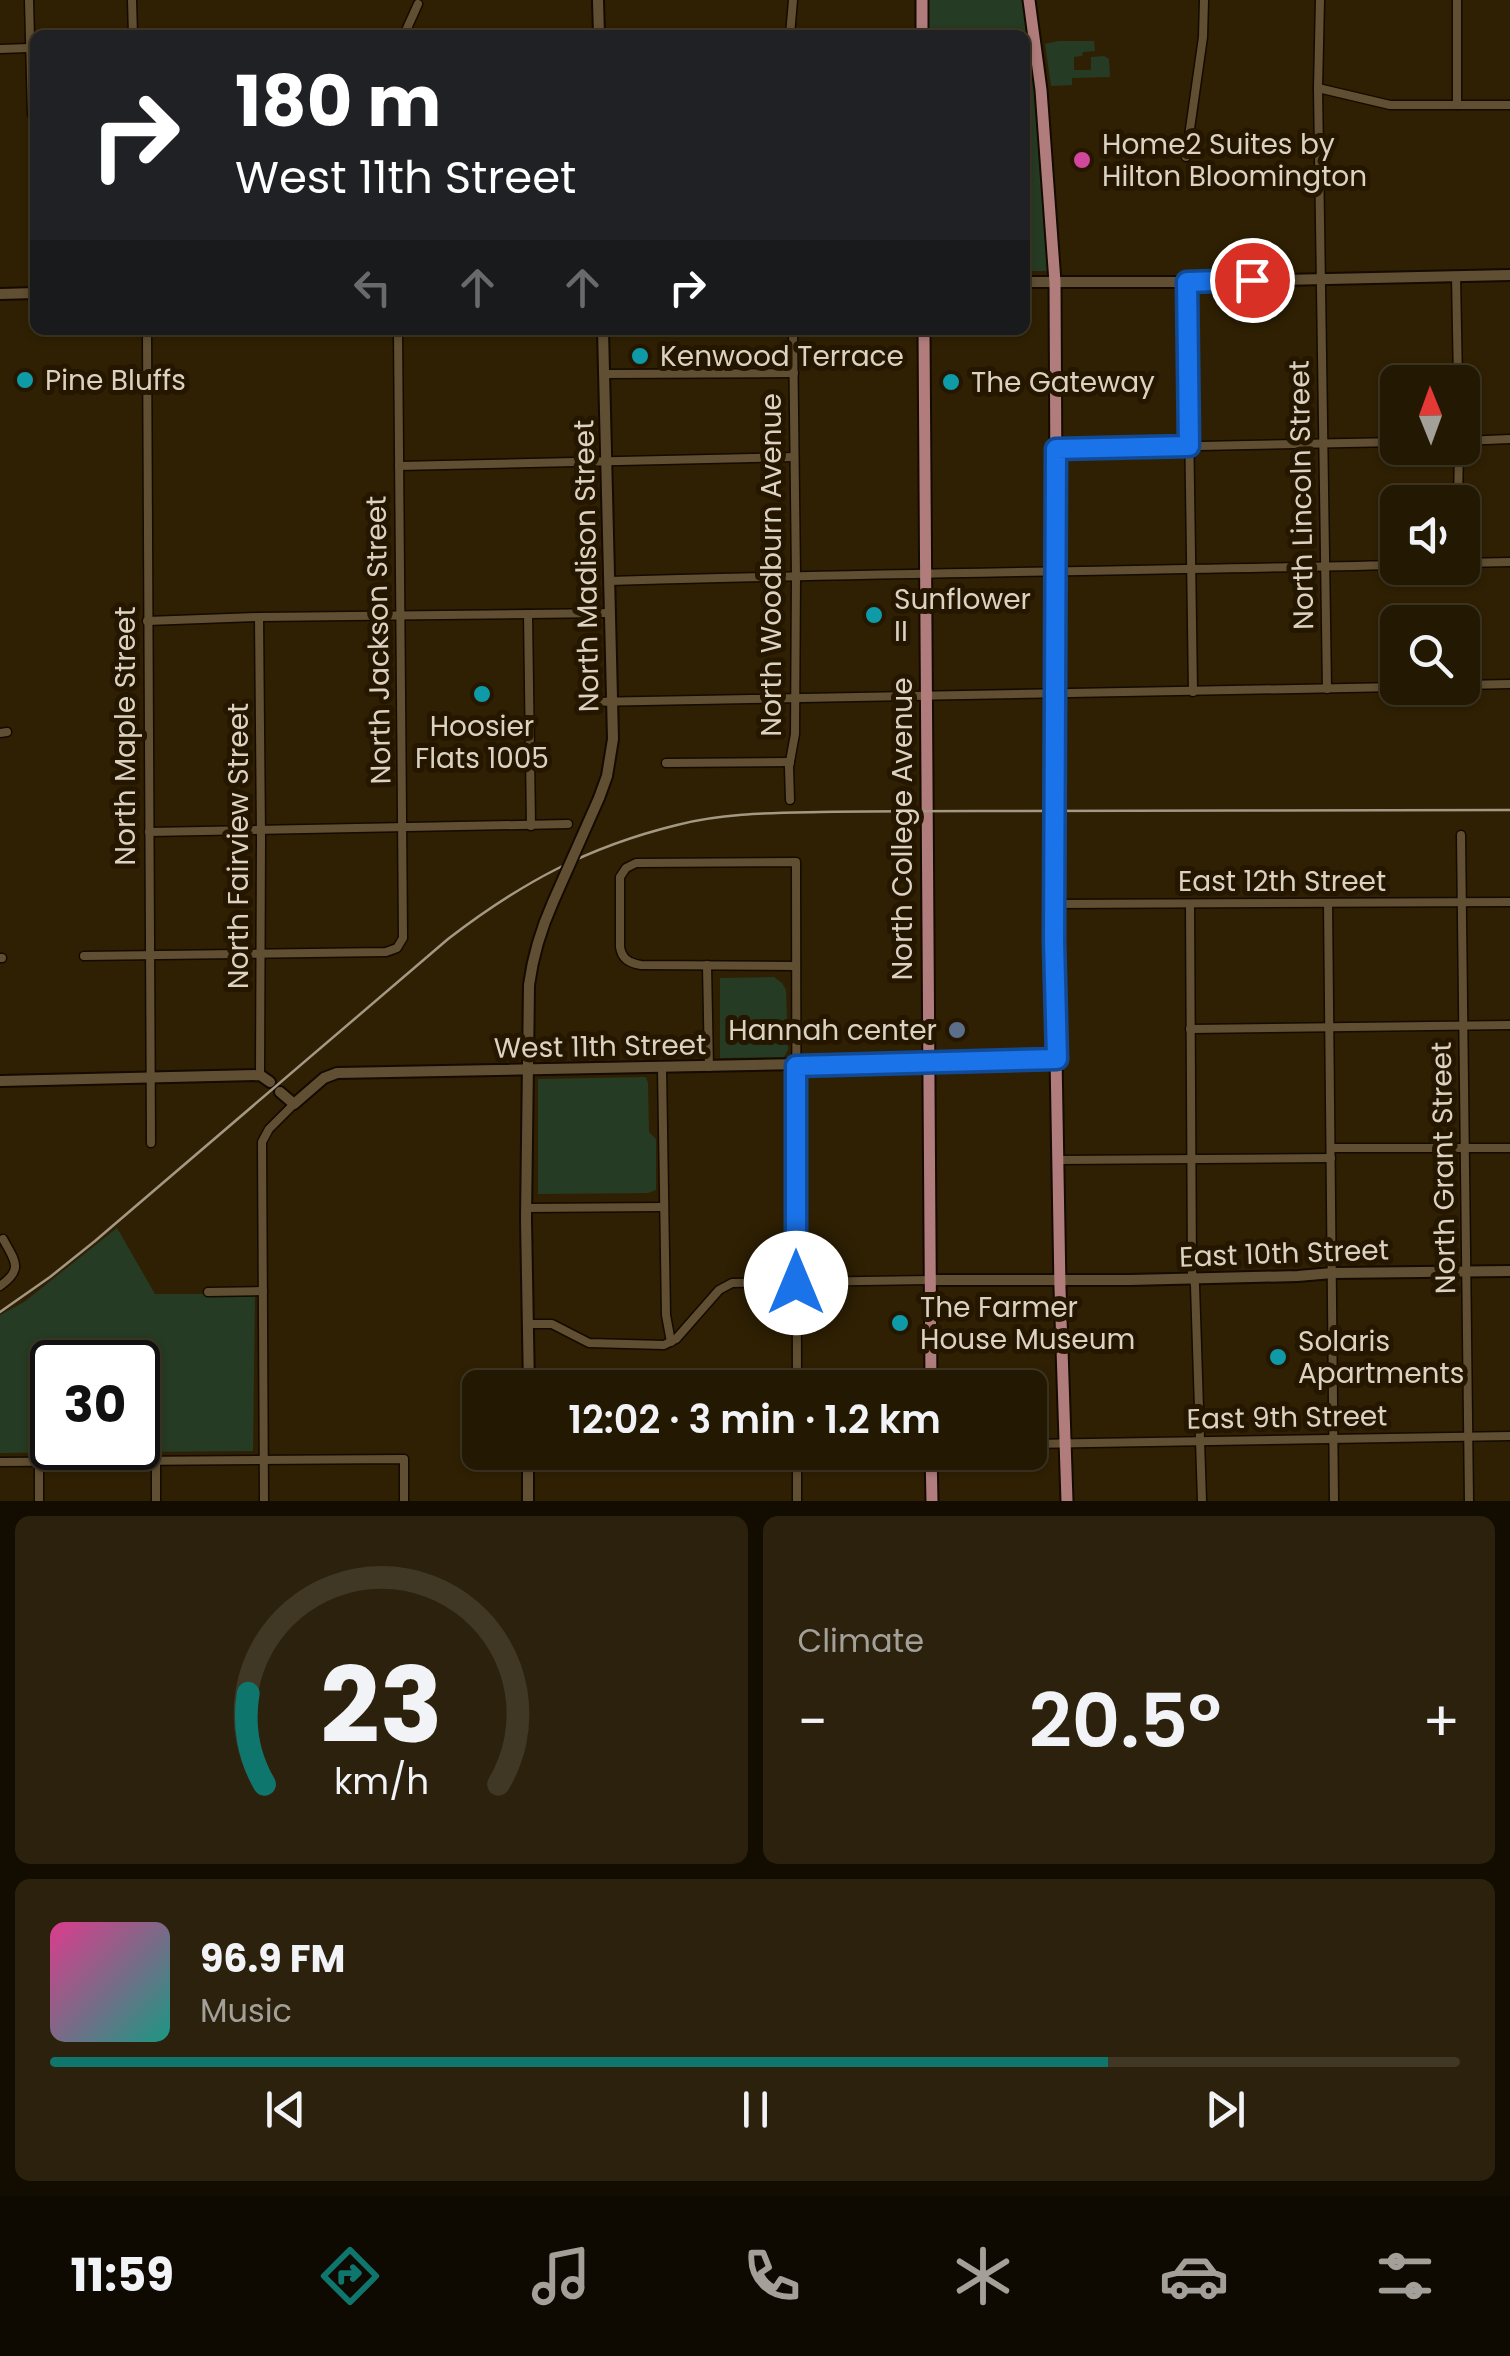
<!DOCTYPE html>
<meta charset="utf-8">
<style>
body{margin:0;font-family:Poppins,sans-serif;background:#2b210c;color:#f1f3f6;height:100vh;display:flex;flex-direction:column;font-size:38px;white-space:nowrap}
*{box-sizing:border-box;margin:0}
p{font-size:32px;color:#a3a099}
.icon{flex:none;width:55px;height:55px;fill:none;stroke:currentColor;stroke-width:2;stroke-linecap:round;stroke-linejoin:round}
.map{position:relative;height:1501px;overflow:hidden}
.sheet{display:flex;flex-direction:column;gap:15px;padding:15px;background:#130d01;flex:1}
.sheet>*{flex:none}
.top-card{position:absolute;left:30px;top:30px;width:1000px;height:305px;border-radius:15px;box-shadow:0 2px 8px #0004,0 0 0 2px #403724;background:#202124;color:#fff;overflow:hidden}
.needle{width:65px;rotate:359deg}
.fabs{position:absolute;left:1380px;top:365px;display:grid;gap:20px}
.fabs a{display:grid;place-items:center;width:100px;height:100px;border-radius:15px;background:#231802;box-shadow:0 2px 8px #0004,0 0 0 2px #403724;font-size:50px}
.speed{position:absolute;left:30px;top:1340px;display:flex;gap:20px;font-size:50px;font-weight:700;text-align:center}
.speed>*{display:grid;place-content:center;width:130px;height:130px;border-radius:50%;background:#231802;box-shadow:0 2px 8px #0004,0 0 0 2px #403724;line-height:1}
.speed .limit{border:5px solid #111;border-radius:15px;background:#fff;color:#111}
.pin{position:absolute;display:grid;place-items:center;width:85px;height:85px;color:#fff;margin:-42px;border:5px solid #fff;border-radius:50%;box-shadow:0 2px 10px #0007}
.me{position:absolute;width:110px;margin:-55px;rotate:0deg;stroke-linejoin:round;filter:drop-shadow(0 0 8px #0008)}
.turn{display:flex;align-items:center;gap:35px;height:210px;padding:0 40px;font-size:45px}
.turn .icon{width:130px;height:130px;stroke-width:2.5}
.turn b{display:block;font-size:70px;line-height:85px}
.lanes{display:flex;align-items:center;height:95px;padding:0 40px;background:#0003;justify-content:center;gap:50px;direction:ltr}
.lanes .off{opacity:.35}
.big{font-size:75px;font-weight:600;line-height:1.1}
.sheet .tile{flex:1;display:flex;flex-direction:column;justify-content:center;gap:15px;min-width:0;padding:0 35px;border-radius:15px;background:#2b210c}
.sheet .dial{align-items:center;gap:0}
.dial svg{height:260px;overflow:visible;fill:none;stroke:#403724;stroke-width:7;stroke-linecap:round;text-anchor:middle}
.dial text{fill:#f1f3f6;stroke:none}
.song{display:flex;align-items:center;gap:30px}
.cover{width:120px;height:120px;border-radius:15px;background:linear-gradient(135deg,hsl(330 70% 55%),hsl(170 70% 35%))}
.played{height:10px;border-radius:5px;background:linear-gradient(90deg,#0f766e 75%,#403724 75%)}
.keys{display:flex;justify-content:space-around;direction:ltr}
.heat{display:flex;justify-content:space-between;align-items:center;font-size:55px;direction:ltr}
.sheet .tiles{flex:1;display:grid;gap:15px;grid-template-columns:1fr 1fr}
.tile:last-child{grid-column:span 2}
.trip{position:absolute;left:462px;top:1370px;width:585px;height:100px;border-radius:15px;background:#231802;box-shadow:0 2px 8px #0004,0 0 0 2px #403724;font-weight:600;line-height:100px;text-align:center}
.tab-bar{display:flex;height:160px;justify-content:space-around;align-items:center;background:#0e0a01;color:#a3a099}
.tab-bar .icon{width:70px;height:70px}
.tab-bar .on{color:#0f766e}
.tab-bar b{font-size:45px;color:#f1f3f6}
.map>svg:first-child{display:block}
.green{fill:#263b23;fill-rule:evenodd}
.lines{fill:none;stroke-linecap:round;stroke-linejoin:round}
.street-casing{stroke:#140a00;stroke-width:11}
.secondary-casing{stroke:#140a00;stroke-width:14}
.primary-casing{stroke:#140a00;stroke-width:15}
.street{stroke:#604f32;stroke-width:8}
.secondary{stroke:#604f32;stroke-width:10}
.primary{stroke:#b07d7c;stroke-width:11}
.rail{stroke:#a39884;stroke-width:2.5}
.secondary-bridge-casing{stroke:#140a00;stroke-width:14;stroke-linecap:butt}
.secondary-bridge{stroke:#604f32;stroke-width:10}
.route-casing{stroke:#114b97;stroke-width:25}
.route{stroke:#1a73e8;stroke-width:18}
.hotel-dot{fill:#d1479c;stroke:#251600;stroke-width:4}
.culture-dot{fill:#0f9aa8;stroke:#251600;stroke-width:4}
.service-dot{fill:#5c6f8a;stroke:#251600;stroke-width:4}
.labels{text-anchor:middle;stroke-width:10;stroke-linejoin:round;paint-order:stroke}
.poi-label{font-size:28px;fill:#dbd2c2;stroke:#251600;text-anchor:start}
.street-label{font-size:28px;fill:#dbd2c2;stroke:#251600}
</style>
<div class="map">
<svg width="1510" height="1501" viewBox="0 0 1510 1501">
<rect width="100%" height="100%" fill="#2f2003"/>
<g class="green">
<path d="M929,0H1024L1037,92L1050,271H1025V35H929Z"/>
<path d="M1058,41H1094L1095,51L1083,52L1082,56L1074,57V70H1091V57L1104,56L1109,59L1110,77L1072,78V85L1051,86L1045,44Z"/>
<path d="M774,977L782,983L786,990L788,1050L784,1057L720,1058V978Z"/>
<path d="M646,1077L648,1083L649,1132L656,1139V1190L648,1193L538,1194V1079Z"/>
<path d="M117,1228L155,1294H255L253,1451L0,1453V1315L24,1302ZM52,1362H138V1448H52Z"/>
</g>
<g class="lines">
<defs>
<g id="street">
<path d="M29,0L32,114H35"/>
<path d="M132,0L133,35"/>
<path d="M1320,0L1318,88L1327,689"/>
<path d="M1457,0V105"/>
<path d="M404,35L418,4"/>
<path d="M790,35L793,0"/>
<path d="M0,49L29,48"/>
<path d="M1318,88L1390,105H1510"/>
<path d="M1186,157L1203,37L1204,0"/>
<path d="M1456,276L1458,382"/>
<path d="M1187,282L1193,692"/>
<path d="M147,330L151,1143"/>
<path d="M604,374L794,373"/>
<path d="M1462,441L1510,439"/>
<path d="M1056,449L1398,442"/>
<path d="M399,466L794,457"/>
<path d="M1458,502L1459,448"/>
<path d="M1462,563L1510,562"/>
<path d="M609,581C872,573 1135,571 1398,565"/>
<path d="M528,614L531,826"/>
<path d="M259,617L261,838L260,1075"/>
<path d="M147,621L259,617L610,613"/>
<path d="M1462,685L1510,684"/>
<path d="M590,702L1398,687"/>
<path d="M0,733L7,732"/>
<path d="M666,763L790,762"/>
<path d="M790,800L789,767L795,734L796,576L793,330"/>
<path d="M149,832L568,824"/>
<path d="M1461,835L1469,1501"/>
<path d="M1328,903L1334,1501"/>
<path d="M1055,904L1510,902"/>
<path d="M1190,904L1192,1272L1195,1285L1202,1501"/>
<path d="M84,956L386,952L397,948L403,938L398,330"/>
<path d="M0,958H2"/>
<path d="M707,965L709,1067"/>
<path d="M796,966L641,965C629,963 622,959 620,947V877L626,868L636,863L796,862L797,1388"/>
<path d="M1190,1029L1510,1025"/>
<path d="M662,1068L666,1315L671,1342"/>
<path d="M1331,1148H1510"/>
<path d="M1058,1160L1331,1158"/>
<path d="M527,1208L663,1207"/>
<path d="M0,1286C24,1269 15,1261 3,1239"/>
<path d="M208,1292L263,1291"/>
<path d="M527,1324H552L589,1343L664,1345L676,1339L719,1290L732,1283L930,1280"/>
<path d="M1030,1444L1510,1436"/>
<path d="M797,1452V1501"/>
<path d="M0,1462L404,1459V1501"/>
<path d="M39,1462V1501"/>
<path d="M156,1501V1461"/>
<path d="M264,1501L262,1142L269,1129L294,1104"/>
</g>
<g id="secondary">
<path d="M598,0L599,35"/>
<path d="M1025,282H1187L1510,275"/>
<path d="M0,294L35,293"/>
<path d="M599,798L607,776L613,739L603,330"/>
<path d="M0,1081L260,1075L270,1082"/>
<path d="M280,1092L294,1104L324,1078L337,1073L1057,1059"/>
<path d="M930,1280H1130L1298,1276L1332,1273L1510,1271"/>
<path d="M529,1388L526,1219L529,985C533,955 541,929 553,902"/>
<path d="M528,1452V1501"/>
</g>
<g id="primary">
<path d="M922,0V35"/>
<path d="M1029,0L1041,90L1055,282L1057,694L1054,941L1060,1288L1067,1501"/>
<path d="M924,330L931,1388"/>
<path d="M931,1452L932,1501"/>
</g>
</defs>
<use href="#street" class="street-casing"/>
<use href="#secondary" class="secondary-casing"/>
<use href="#primary" class="primary-casing"/>
<use href="#street" class="street"/>
<use href="#secondary" class="secondary"/>
<use href="#primary" class="primary"/>
<path class="rail" d="M0,1312L50,1277L95,1241L448,939C521,883 587,847 677,825C723,813 772,813 820,812C873,811 926,811 979,811C1156,810 1333,811 1510,810"/>
<defs>
<path id="secondary-bridge" d="M553,902L599,798"/>
</defs>
<use href="#secondary-bridge" class="secondary-bridge-casing"/>
<use href="#secondary-bridge" class="secondary-bridge"/>
</g>
<g class="lines">
<defs>
<path id="route" d="M796,1283V1066L1057,1059L1054,941L1056,449L1189,446L1187,282L1252,280"/>
</defs>
<use href="#route" class="route-casing"/>
<use href="#route" class="route"/>
</g>
<circle class="hotel-dot" cx="1082" cy="160" r="10"/>
<g class="culture-dot">
<circle cx="640" cy="356" r="10"/>
<circle cx="25" cy="380" r="10"/>
<circle cx="951" cy="382" r="10"/>
<circle cx="874" cy="615" r="10"/>
<circle cx="482" cy="694" r="10"/>
<circle cx="900" cy="1323" r="10"/>
<circle cx="1278" cy="1357" r="10"/>
</g>
<circle class="service-dot" cx="957" cy="1030" r="10"/>
<g class="labels">
<g class="poi-label">
<text x="1102" y="154">Home2 Suites by<tspan x="1102" dy="32">Hilton Bloomington</tspan></text>
<text x="660" y="366">Kenwood Terrace</text>
<text x="45" y="390">Pine Bluffs</text>
<text x="971" y="392">The Gateway</text>
<text x="894" y="609">Sunflower<tspan x="894" dy="32">II</tspan></text>
<text x="482" y="736" text-anchor="middle">Hoosier<tspan x="482" dy="32">Flats 1005</tspan></text>
<text x="937" y="1040" text-anchor="end">Hannah center</text>
<text x="920" y="1317">The Farmer<tspan x="920" dy="32">House Museum</tspan></text>
<text x="1298" y="1351">Solaris<tspan x="1298" dy="32">Apartments</tspan></text>
</g>
<g class="street-label">
<text transform="translate(1301 495) rotate(-91)" y="10">North Lincoln Street</text>
<text transform="translate(771 565) rotate(-90)" y="10">North Woodburn Avenue</text>
<text transform="translate(586 566) rotate(-91)" y="10">North Madison Street</text>
<text transform="translate(378 640) rotate(-91)" y="10">North Jackson Street</text>
<text transform="translate(125 736) rotate(-90)" y="10">North Maple Street</text>
<text transform="translate(902 829) rotate(-90)" y="10">North College Avenue</text>
<text transform="translate(238 846) rotate(-90)" y="10">North Fairview Street</text>
<text x="1282" y="891">East 12th Street</text>
<text transform="translate(600 1046) rotate(-1)" y="10">West 11th Street</text>
<text transform="translate(1443 1168) rotate(-91)" y="10">North Grant Street</text>
<text transform="translate(1284 1253) rotate(-2)" y="10">East 10th Street</text>
<text transform="translate(1287 1417) rotate(-1)" y="10">East 9th Street</text>
</g>
</g>
</svg>
<div class="fabs">
<a><svg class="needle" viewBox="-14 -14 28 28"><path d="M0-13l5 13h-10z" fill="#e53935"/><path d="M0 13l5-13h-10z" fill="#a3a099"/></svg></a>
<a><svg class="icon" aria-label="sound" viewBox="0 0 24 24"><path d="M4 9h4l5-4v14l-5-4H4zM17 9q2 3 0 6"/></svg></a>
<a><svg class="icon" aria-label="search" viewBox="0 0 24 24"><circle cx="10" cy="10" r="6"/><path d="M15 15l6 6"/></svg></a>
</div>
<div class="speed"><div class="limit">30</div></div>
<div class="pin" style="left:1252px;top:280px;background:#d93025"><svg class="icon" aria-label="arrive" viewBox="0 0 24 24"><path d="M6 21V4h12l-3 4 3 4H6"/></svg></div>
<svg class="me" style="left:796px;top:1283px" viewBox="-20 -20 40 40"><circle r="19" fill="#fff"/><path d="M0-13L10 11 0 6-10 11z" fill="#1a73e8"/></svg>
<div class="trip">12:02 · 3 min · 1.2 km</div>
<div class="top-card">
<div class="turn"><svg class="icon" aria-label="right" viewBox="0 0 24 24"><path d="M7 20v-9h11M14 6l5 5-5 5"/></svg><div><b>180 m</b>West 11th Street</div></div>
<div class="lanes"><svg class="icon off" aria-label="left" viewBox="0 0 24 24"><path d="M17 20v-9H6M10 6l-5 5 5 5"/></svg><svg class="icon off" aria-label="ahead" viewBox="0 0 24 24"><path d="M12 20V5M6 11l6-6 6 6"/></svg><svg class="icon off" aria-label="ahead" viewBox="0 0 24 24"><path d="M12 20V5M6 11l6-6 6 6"/></svg><svg class="icon" aria-label="right" viewBox="0 0 24 24"><path d="M7 20v-9h11M14 6l5 5-5 5"/></svg></div>
</div>
</div>
<section class="sheet">
<div class="tiles">
<div class="tile dial"><svg viewBox="0 0 100 80">
<path d="M14 69A42 42 0 1 1 86 69"/>
<path d="M14 69A42 42 0 0 1 9 41" stroke="#0f766e"/>
<text x="50" y="56" font-size="32" font-weight="700">23</text>
<text x="50" y="72" font-size="11">km/h</text>
</svg></div>
<div class="tile"><p>Climate</p>
<div class="heat"><a>−</a><b class="big">20.5°</b><a>+</a></div>
</div>
<div class="tile">
<div class="song"><i class="cover"></i><div><b>96.9 FM</b><p>Music</p></div></div>
<div class="played"></div>
<div class="keys"><svg class="icon" aria-label="previous" viewBox="0 0 24 24"><path d="M18 5L8 12l10 7zM5 5v14"/></svg><svg class="icon" aria-label="pause" viewBox="0 0 24 24"><path d="M8 5v14M16 5v14"/></svg><svg class="icon" aria-label="next" viewBox="0 0 24 24"><path d="M6 5l10 7-10 7zM19 5v14"/></svg></div>
</div>
</div>
</section>
<nav class="tab-bar">
<b>11:59</b>
<svg class="icon on" aria-label="directions" viewBox="0 0 24 24"><path d="M12 3l9 9-9 9-9-9zM9 14v-3h6M13 9l2 2-2 2"/></svg>
<svg class="icon" aria-label="music" viewBox="0 0 24 24"><path d="M9 18V5l10-2v13"/><circle cx="6" cy="18" r="3"/><circle cx="16" cy="16" r="3"/></svg>
<svg class="icon" aria-label="phone" viewBox="0 0 24 24"><path d="M5 4h4l2 5-3 2q2 4 5 5l2-3 5 2v4C11 20 4 13 5 4z"/></svg>
<svg class="icon" aria-label="climate" viewBox="0 0 24 24"><path d="M12 3v18M4 7l16 10M4 17L20 7"/></svg>
<svg class="icon" aria-label="car" viewBox="0 0 24 24"><path d="M5 17H2v-5l4-1 3-4h7l3 4 3 1v5h-3M9 17h6M6 11h13"/><circle cx="7" cy="17" r="2"/><circle cx="17" cy="17" r="2"/></svg>
<svg class="icon" aria-label="filters" viewBox="0 0 24 24"><path d="M4 7h16M4 17h16"/><circle cx="9" cy="7" r="2"/><circle cx="15" cy="17" r="2"/></svg>
</nav>
